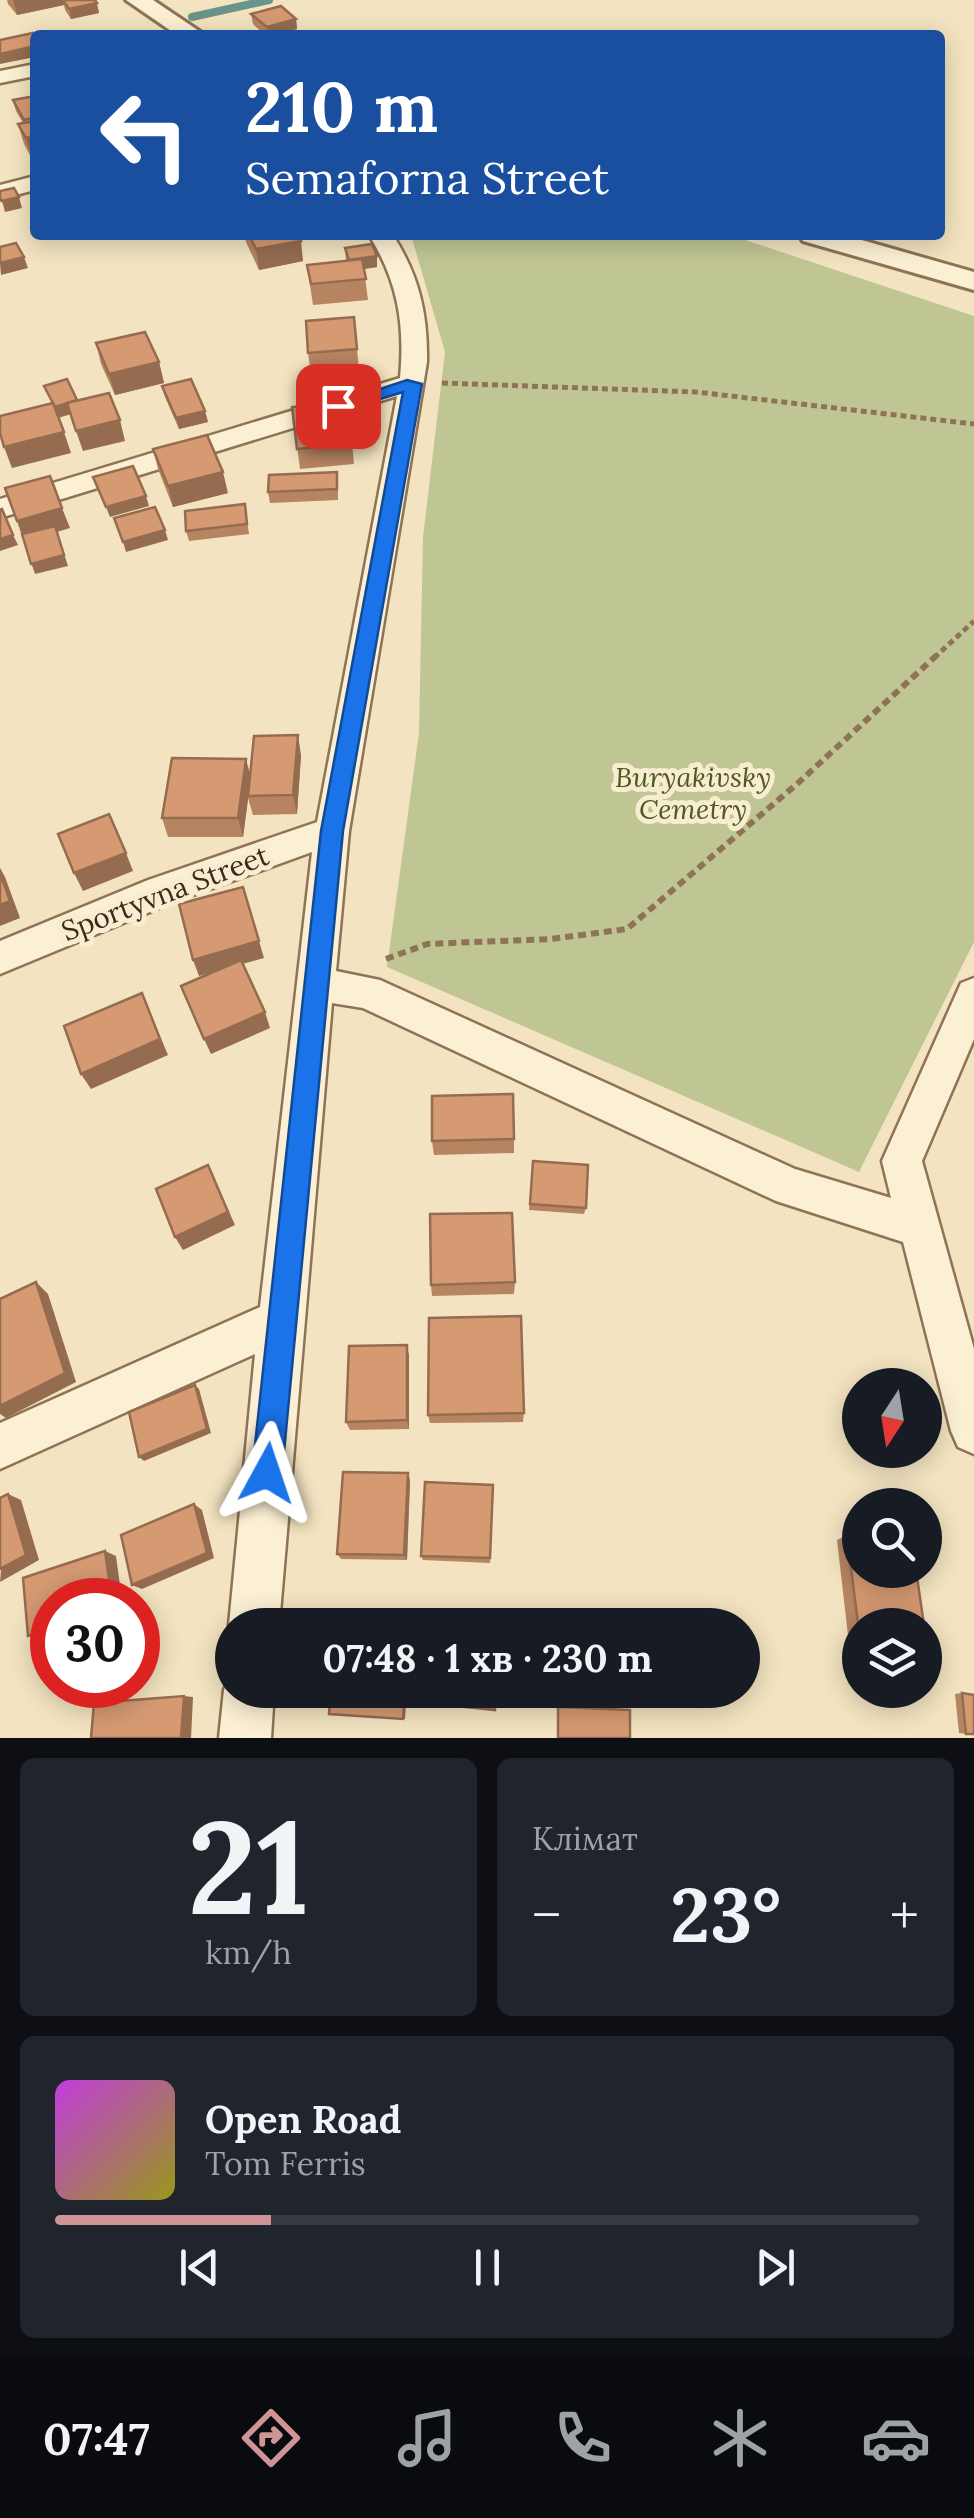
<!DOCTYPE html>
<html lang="uk">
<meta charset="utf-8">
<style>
body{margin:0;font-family:Lora,serif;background:#20242c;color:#f1f3f6;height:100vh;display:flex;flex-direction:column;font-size:38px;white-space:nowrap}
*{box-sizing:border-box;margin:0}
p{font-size:32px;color:#9ea1a6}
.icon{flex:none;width:55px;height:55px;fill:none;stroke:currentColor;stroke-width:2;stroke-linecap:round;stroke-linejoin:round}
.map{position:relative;height:1738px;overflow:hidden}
.panel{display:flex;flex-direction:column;gap:20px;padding:20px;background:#0d0f14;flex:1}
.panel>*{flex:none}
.hud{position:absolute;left:30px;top:30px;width:915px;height:210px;border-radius:10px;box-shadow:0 5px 25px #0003;background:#1a4fa0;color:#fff;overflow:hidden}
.needle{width:65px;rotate:192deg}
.tools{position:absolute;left:842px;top:1368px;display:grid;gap:20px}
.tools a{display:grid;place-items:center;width:100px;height:100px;border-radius:50%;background:#171b24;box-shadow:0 5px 25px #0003;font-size:50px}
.speed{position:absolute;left:30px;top:1578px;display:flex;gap:20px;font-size:50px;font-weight:700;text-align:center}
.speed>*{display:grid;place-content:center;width:130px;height:130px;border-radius:50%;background:#171b24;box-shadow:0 5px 25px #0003;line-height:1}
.speed .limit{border:15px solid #d22;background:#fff;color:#111}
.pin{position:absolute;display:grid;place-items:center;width:85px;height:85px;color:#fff;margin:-42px;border-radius:20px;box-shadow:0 5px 15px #0006}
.me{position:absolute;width:110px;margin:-55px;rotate:5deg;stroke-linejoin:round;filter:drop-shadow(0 0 8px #0008)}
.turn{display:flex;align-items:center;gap:35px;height:210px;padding:0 50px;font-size:45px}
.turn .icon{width:130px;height:130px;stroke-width:2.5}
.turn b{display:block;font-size:70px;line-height:85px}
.big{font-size:75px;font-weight:700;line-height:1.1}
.panel .card{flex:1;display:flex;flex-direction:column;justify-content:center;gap:15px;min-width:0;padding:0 35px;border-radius:15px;background:#20242c}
.panel .dial{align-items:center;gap:0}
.dial b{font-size:130px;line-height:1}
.song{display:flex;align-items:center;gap:30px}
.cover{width:120px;height:120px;border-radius:15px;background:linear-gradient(135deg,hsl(290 70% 55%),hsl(60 70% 35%))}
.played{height:10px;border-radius:5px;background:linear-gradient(90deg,#ce9496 25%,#363941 25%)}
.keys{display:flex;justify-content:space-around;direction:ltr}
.heat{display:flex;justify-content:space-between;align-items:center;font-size:55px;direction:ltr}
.panel .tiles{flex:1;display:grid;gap:20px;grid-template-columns:1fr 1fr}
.card:last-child{grid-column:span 2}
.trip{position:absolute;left:215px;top:1608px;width:545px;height:100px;border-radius:50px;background:#171b24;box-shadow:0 5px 25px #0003;font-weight:700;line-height:100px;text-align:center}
.tabs{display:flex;height:160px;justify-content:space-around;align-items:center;background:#090b0e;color:#9ea1a6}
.tabs .icon{width:70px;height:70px}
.tabs .selected{color:#ce9496}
.tabs b{font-size:45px;color:#f1f3f6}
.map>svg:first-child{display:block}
.cemetery{fill:#c0c693}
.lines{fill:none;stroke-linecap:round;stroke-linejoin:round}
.stream{stroke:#699489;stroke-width:8}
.minor-casing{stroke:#8e7356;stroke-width:5}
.tertiary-casing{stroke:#8e7356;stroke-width:6}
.path-far1{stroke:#8e7356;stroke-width:5;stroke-dasharray:6 4;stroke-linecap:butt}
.path{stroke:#8e7356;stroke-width:6;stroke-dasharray:8 5;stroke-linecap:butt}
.minor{fill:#fcf0d4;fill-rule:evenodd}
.tertiary{fill:#fcf0d4;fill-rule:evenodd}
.wall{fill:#b78462}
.shaded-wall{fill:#956c50}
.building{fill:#d59a72;stroke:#956c50;stroke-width:2.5}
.route{fill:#1a73e8;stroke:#114b97;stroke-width:2.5}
.labels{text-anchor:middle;stroke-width:10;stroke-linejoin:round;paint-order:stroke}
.park-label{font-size:28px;font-style:italic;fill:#4c5b20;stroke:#f9edd1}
.street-label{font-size:28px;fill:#3c2b1c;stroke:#f9edd1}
</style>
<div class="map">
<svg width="974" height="1738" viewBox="0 0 974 1738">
<rect width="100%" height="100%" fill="#f3e3c0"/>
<path class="cemetery" d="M411,235H730L974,316V942L859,1172L387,967L419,733L423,537L445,352Z"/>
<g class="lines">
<path class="stream" d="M192,17L269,0"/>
<defs>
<g id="minor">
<path d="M35,64V76L0,83V71Z"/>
<path d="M35,176V190L0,199V185Z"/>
<path d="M369,235H393C419,276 428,314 427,362L349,831L336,971L380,980L795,1169L891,1198L882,1161L961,983L974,978V1039L922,1161L974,1349V1454L958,1447L951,1431L903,1242L776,1201L363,1008L332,1003L279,1625H232V1632L229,1625L255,1354L0,1469V1423L260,1307L312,852L174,902L0,974V941L148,880L317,822L397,396L0,518V499L400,378C405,325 398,281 369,235Z"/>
<path d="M231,1672L232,1690H274L271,1738H219L224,1690Z"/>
</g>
<g id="tertiary">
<path d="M126,0H153L205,35H177Z"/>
<path d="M799,235H844L974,272V290L803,241Z"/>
</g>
</defs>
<use href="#minor" class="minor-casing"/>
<use href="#tertiary" class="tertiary-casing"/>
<g class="path-far1">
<path d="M442,383L696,392L974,424"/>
<path d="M934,658L974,621"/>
</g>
<path class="path" d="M386,959L427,944L551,939L627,929L797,784L937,655"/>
<use href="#minor" class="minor"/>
<use href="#tertiary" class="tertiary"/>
</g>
<g class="wall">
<path d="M7,0H95L99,13L71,19L65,10L64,5L17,15L8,4Z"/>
<path d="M251,14L296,19L297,29L276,35H265L253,24Z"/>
<path d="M35,96V158L32,159L24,144L18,124L23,123L16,111L13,100Z"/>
<path d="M245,235H298L303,261L259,270L246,242Z"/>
<path d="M345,248L377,267L364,269L368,300L313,305L307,265L346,261Z"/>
<path d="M354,317L359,370L311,374L308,353Z"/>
<path d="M96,343L159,362L164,383L115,395L101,364Z"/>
<path d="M162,386L205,411L208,422L179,429L165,397Z"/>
<path d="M292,407L352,443L354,464L300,469Z"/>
<path d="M153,449L228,493L173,507L158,469Z"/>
<path d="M338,483V500L270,503L268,492Z"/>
<path d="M245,504L249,534L189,541L186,531Z"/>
<path d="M301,755L297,814L253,815L248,798L243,837H168L162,818L250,774Z"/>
<path d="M514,1139V1153L434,1155L432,1141Z"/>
<path d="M533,1161L586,1208L584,1214L529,1210Z"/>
<path d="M515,1282L514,1294L432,1296L431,1285Z"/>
<path d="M409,1355V1429L350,1430L346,1422Z"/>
<path d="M524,1413L523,1422L430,1423L428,1415Z"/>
<path d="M410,1480L407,1560L341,1559L337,1554Z"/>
<path d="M493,1485L490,1563L423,1560L421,1556Z"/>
<path d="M847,1535L860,1625V1644H849L837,1540Z"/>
<path d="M962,1693L974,1735L959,1733L955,1694Z"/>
</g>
<g class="shaded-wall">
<path d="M13,0H63L64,5L17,15Z"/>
<path d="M97,3L99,13L71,19L69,9Z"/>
<path d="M296,19L297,29L276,35H268L267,27Z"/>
<path d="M35,46V57L0,64V54Z"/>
<path d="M35,136V158L32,159L26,138Z"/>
<path d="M19,197L22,208L5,212L2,201Z"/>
<path d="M105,235H121L106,239Z"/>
<path d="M301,241L303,261L259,270L256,249Z"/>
<path d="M377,256V267L350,271L349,260Z"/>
<path d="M24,257L28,268L1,275L0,263Z"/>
<path d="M159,362L164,383L115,395L109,374Z"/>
<path d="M77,400L81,411L58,418L54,407Z"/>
<path d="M205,411L208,422L179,429L176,418Z"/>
<path d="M120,420L125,441L83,451L76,431Z"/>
<path d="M64,432L71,453L12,468L4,447Z"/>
<path d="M223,472L228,493L173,507L168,486Z"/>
<path d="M146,496L149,506L110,517L106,507Z"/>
<path d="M62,508L70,528L57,532L68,566L35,574L17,521Z"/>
<path d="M165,530L168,540L126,552L123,542Z"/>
<path d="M13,535L18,545L0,551V539Z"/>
<path d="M298,735L301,755L297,814L293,795Z"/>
<path d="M246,759L251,778L243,837L238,818Z"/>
<path d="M126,853L133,871L83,891L74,873Z"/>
<path d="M0,868L5,877L20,918L0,926Z"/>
<path d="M259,941L264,958L199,976L193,960Z"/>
<path d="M142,993L168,1055L91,1089L81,1074Z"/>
<path d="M265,1012L270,1028L211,1054L204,1039Z"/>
<path d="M208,1165L235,1225L183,1250L175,1237Z"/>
<path d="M36,1282L48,1294L76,1382L6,1418L0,1414V1406Z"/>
<path d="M407,1345L409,1355V1429L407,1420Z"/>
<path d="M195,1385L199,1389L211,1433L144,1461L139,1457Z"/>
<path d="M408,1473L410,1480L407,1560L404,1555Z"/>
<path d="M8,1494L21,1500L39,1560L0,1582Z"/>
<path d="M194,1504L202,1510L214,1558L142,1589L132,1585Z"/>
<path d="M105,1551L116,1556L122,1600H112Z"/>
<path d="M52,1627V1635L42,1638L28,1636Z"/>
<path d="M405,1690H407L405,1719H403Z"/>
<path d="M184,1696L193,1697L191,1738H181Z"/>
</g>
<g class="building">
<path d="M63,0H95L97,3L69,9Z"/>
<path d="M281,6L296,19L267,27L251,14Z"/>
<path d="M33,33L35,36V46L0,54V40Z"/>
<path d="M35,96V117L24,120L13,100Z"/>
<path d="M35,121V136L26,138L18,124Z"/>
<path d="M14,188L19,197L2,201L0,198V191Z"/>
<path d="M249,235H298L301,241L256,249Z"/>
<path d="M16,243L24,257L0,263V247Z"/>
<path d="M372,244L377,256L349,260L345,248Z"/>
<path d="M362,259L366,279L311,284L307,265Z"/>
<path d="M354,317L357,349L308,353L306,321Z"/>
<path d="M145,332L159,362L109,374L96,343Z"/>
<path d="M67,379L77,400L55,407L44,386Z"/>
<path d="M191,379L205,411L176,418L162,386Z"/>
<path d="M109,393L120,420L76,431L67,403Z"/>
<path d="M345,402L352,443L297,449L292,407Z"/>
<path d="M53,403L64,432L4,447L0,433V416Z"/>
<path d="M207,435L223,472L168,486L153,449Z"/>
<path d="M133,466L146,496L106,507L93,477Z"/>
<path d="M337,472V489L268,492L269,475Z"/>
<path d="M50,476L62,508L17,521L5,488Z"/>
<path d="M245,504L247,524L186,531L185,511Z"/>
<path d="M155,507L165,530L123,542L114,518Z"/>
<path d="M2,509L13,535L0,539V510Z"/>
<path d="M55,526L64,555L31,564L22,534Z"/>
<path d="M298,735L293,795L248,796L254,736Z"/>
<path d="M172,758L246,759L238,818H162Z"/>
<path d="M109,814L126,853L74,873L58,834Z"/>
<path d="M0,873L10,901L0,905Z"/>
<path d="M243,887L259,941L193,960L179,904Z"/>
<path d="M241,960L265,1012L204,1039L181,986Z"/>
<path d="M142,993L160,1039L81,1074L64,1026Z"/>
<path d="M513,1094L514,1139L432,1141V1096Z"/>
<path d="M533,1161L588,1165L586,1208L530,1204Z"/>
<path d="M208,1165L228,1212L175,1237L156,1189Z"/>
<path d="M512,1213L515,1282L431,1285L430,1214Z"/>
<path d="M36,1282L65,1373L0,1406V1299Z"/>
<path d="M521,1316L524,1413L428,1415L429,1318Z"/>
<path d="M407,1345V1420L346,1422L349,1346Z"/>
<path d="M195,1385L207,1429L139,1457L129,1412Z"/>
<path d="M343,1472L408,1473L404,1555L337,1554Z"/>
<path d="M425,1482L493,1485L490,1558L421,1556Z"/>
<path d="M8,1494L26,1555L0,1569V1498Z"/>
<path d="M194,1504L207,1553L132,1585L121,1535Z"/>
<path d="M847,1535H860V1570H916L924,1625H860V1640Z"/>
<path d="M105,1551L112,1600H52V1627L28,1636L23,1578Z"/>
<path d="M444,1617L501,1622V1625H443Z"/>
<path d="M339,1621L406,1625H338Z"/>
<path d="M331,1690H405L403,1719L329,1714Z"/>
<path d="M437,1690H496L495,1710L436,1704Z"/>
<path d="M962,1693L974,1695V1734H966Z"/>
<path d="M184,1696L181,1738H91L94,1703Z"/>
<path d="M558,1707L630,1710V1738H558Z"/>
</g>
<path class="route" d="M407,380L422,384L343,831L282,1473L278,1483L267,1488L257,1483L252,1473L321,831L403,392L338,412L329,406Z"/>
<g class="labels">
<g class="park-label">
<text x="693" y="787">Buryakivsky<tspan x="693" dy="32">Cemetry</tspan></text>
</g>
<g class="street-label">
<text transform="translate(165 893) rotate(-21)" y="10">Sportyvna Street</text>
</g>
</g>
</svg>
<div class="tools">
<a><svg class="needle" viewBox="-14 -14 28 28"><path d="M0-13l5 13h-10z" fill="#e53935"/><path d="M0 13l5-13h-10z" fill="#9ea1a6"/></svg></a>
<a><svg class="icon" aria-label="search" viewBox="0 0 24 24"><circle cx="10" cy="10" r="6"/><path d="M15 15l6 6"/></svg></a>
<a><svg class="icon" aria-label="layers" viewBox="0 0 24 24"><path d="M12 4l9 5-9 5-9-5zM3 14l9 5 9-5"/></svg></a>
</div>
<div class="speed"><div class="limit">30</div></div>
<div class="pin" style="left:338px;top:406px;background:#d93025"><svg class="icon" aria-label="arrive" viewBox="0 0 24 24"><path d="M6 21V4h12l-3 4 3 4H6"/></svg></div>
<svg class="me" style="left:267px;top:1473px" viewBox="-20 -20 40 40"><path d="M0-17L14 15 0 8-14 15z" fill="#1a73e8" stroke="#fff" stroke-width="4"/></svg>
<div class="trip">07:48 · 1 хв · 230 m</div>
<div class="hud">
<div class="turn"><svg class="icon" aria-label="left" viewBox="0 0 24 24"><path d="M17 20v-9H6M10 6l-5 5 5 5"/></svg><div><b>210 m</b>Semaforna Street</div></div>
</div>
</div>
<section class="panel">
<div class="tiles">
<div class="card dial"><b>21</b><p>km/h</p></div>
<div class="card"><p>Клімат</p>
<div class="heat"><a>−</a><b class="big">23°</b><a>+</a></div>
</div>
<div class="card">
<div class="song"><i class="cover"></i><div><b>Open Road</b><p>Tom Ferris</p></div></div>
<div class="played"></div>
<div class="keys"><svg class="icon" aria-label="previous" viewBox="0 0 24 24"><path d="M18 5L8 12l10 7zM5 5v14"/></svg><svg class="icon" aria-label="pause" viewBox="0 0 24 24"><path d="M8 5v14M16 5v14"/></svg><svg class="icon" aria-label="next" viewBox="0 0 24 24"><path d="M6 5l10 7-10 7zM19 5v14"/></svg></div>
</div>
</div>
</section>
<nav class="tabs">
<b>07:47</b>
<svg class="icon selected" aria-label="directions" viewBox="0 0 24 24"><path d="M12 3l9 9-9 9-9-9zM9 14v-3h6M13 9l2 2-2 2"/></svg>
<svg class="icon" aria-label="music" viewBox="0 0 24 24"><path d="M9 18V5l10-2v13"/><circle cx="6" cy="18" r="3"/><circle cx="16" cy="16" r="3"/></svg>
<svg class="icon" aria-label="phone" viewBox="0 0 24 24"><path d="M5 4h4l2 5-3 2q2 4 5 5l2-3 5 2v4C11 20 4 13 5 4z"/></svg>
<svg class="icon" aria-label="climate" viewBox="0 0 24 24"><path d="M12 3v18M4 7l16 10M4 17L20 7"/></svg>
<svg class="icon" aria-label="car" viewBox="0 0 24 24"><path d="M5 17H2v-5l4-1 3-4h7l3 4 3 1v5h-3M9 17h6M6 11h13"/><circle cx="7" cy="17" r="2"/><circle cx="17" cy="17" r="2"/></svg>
</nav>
